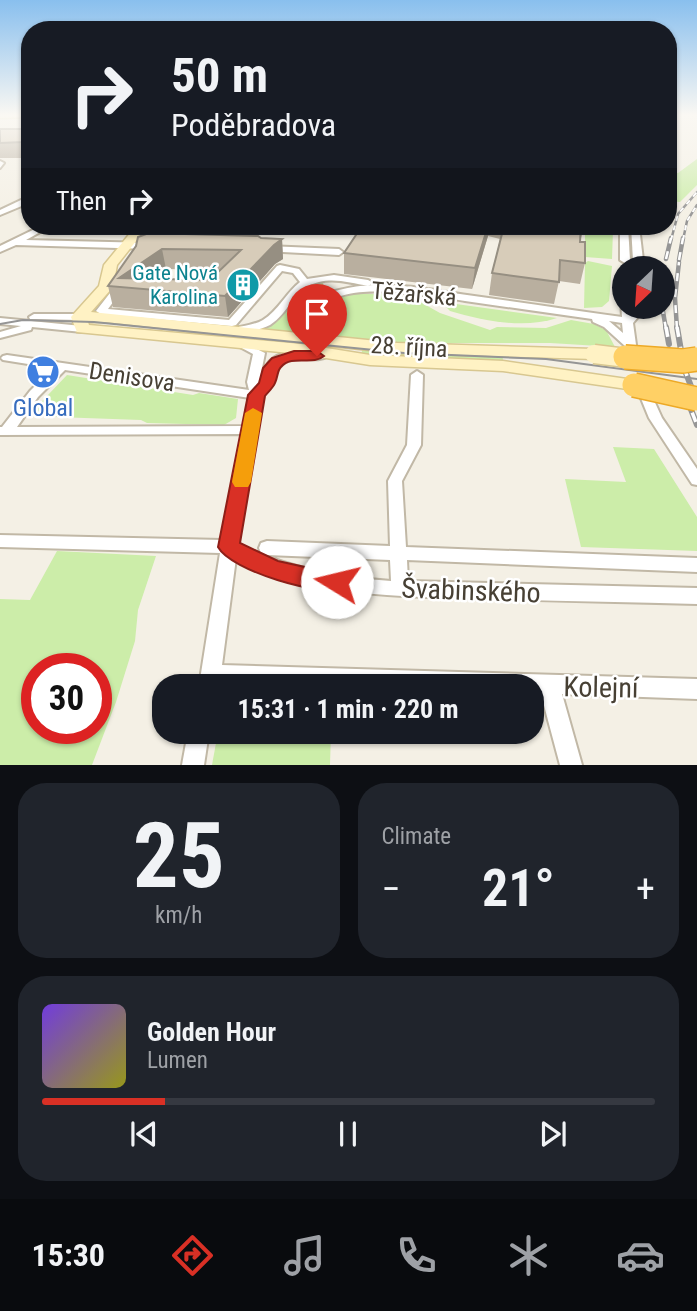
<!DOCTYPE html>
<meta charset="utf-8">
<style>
body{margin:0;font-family:"Roboto Condensed",sans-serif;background:#20242c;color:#f1f3f6;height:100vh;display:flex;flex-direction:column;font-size:26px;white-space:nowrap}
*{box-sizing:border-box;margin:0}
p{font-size:23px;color:#9ea1a6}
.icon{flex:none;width:38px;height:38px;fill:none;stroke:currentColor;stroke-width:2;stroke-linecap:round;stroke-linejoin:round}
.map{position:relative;height:765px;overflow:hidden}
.drawer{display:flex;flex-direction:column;gap:18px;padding:18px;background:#0d0f14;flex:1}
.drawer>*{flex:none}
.top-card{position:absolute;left:21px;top:21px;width:656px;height:214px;border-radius:28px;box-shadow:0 2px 5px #0004;background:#171b24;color:#f1f3f6;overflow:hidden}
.needle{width:46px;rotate:205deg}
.buttons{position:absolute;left:612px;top:256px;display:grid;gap:14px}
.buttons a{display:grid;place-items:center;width:63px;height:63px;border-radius:50%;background:#171b24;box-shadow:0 2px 5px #0004;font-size:35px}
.speed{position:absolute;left:21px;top:653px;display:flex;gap:14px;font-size:35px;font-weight:700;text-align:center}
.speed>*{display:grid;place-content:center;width:91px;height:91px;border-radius:50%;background:#171b24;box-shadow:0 2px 5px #0004;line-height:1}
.speed .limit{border:10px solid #d22;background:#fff;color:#111}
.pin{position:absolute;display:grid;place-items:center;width:60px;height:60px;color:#fff;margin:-72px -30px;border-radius:50% 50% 50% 0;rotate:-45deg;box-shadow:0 0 7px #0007}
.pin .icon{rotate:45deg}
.me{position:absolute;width:77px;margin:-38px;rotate:279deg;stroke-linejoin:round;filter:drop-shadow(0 0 5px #0008)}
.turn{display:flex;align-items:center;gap:24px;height:147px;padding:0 35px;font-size:32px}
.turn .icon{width:91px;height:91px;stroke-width:2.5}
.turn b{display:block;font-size:49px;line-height:60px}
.then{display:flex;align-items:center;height:66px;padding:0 35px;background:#0003;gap:14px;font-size:26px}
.big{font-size:52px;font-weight:700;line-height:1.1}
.drawer .card{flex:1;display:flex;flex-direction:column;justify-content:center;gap:10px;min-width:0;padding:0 24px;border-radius:28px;background:#20242c}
.drawer .dial{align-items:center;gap:0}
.dial b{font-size:91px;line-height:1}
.song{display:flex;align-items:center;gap:21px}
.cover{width:84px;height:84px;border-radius:10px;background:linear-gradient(135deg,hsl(260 70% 55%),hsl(60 70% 35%))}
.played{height:7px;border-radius:4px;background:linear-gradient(90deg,#d93025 20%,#363941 20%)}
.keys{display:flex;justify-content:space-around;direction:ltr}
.heat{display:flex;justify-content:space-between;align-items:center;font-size:38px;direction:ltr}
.drawer .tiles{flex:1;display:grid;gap:18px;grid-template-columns:1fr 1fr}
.card:last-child{grid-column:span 2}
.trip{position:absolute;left:152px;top:674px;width:392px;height:70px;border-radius:28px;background:#171b24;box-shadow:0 2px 5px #0004;font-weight:700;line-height:70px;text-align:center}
.tabs{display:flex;height:112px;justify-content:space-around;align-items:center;background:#090b0e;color:#9ea1a6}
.tabs .icon{width:49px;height:49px}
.tabs .selected{color:#d93025}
.tabs b{font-size:32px;color:#f1f3f6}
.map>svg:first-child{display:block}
.green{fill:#cceda9;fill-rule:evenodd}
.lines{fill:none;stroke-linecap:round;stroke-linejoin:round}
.street-casing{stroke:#c1b8a6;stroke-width:4}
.secondary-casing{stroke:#d8c790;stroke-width:3}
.street{fill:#fff;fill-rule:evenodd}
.secondary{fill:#fff2c4;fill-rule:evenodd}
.tram{stroke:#959595;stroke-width:2}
.rail-far2-casing{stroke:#959595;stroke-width:2.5}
.rail-far1-casing{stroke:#959595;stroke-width:4.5}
.rail-casing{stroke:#959595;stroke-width:6}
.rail-far2{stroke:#fff;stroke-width:2;stroke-dasharray:5;stroke-linecap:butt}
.rail-far1{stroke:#fff;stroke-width:2.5;stroke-dasharray:8;stroke-linecap:butt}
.rail{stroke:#fff;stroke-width:3.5;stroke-dasharray:10;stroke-linecap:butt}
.secondary-bridge-casing{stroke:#d8c790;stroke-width:21;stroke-linecap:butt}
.highway-bridge-casing{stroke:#eda926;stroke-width:26;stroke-linecap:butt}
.secondary-bridge{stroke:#fff2c4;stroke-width:18}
.highway-bridge{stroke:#ffd065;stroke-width:23}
.wall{fill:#b9af9f;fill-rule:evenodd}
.shaded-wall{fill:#968f82}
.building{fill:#d7ccb9;stroke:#968f82;stroke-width:2;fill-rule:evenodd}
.route{fill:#d93025;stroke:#8d1f18;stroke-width:2}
.slow{fill:#f59e0b}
.labels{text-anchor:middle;stroke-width:5;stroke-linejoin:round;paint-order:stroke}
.far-culture-label{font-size:21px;fill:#0d838f;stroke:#fff;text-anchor:end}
.street-label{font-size:24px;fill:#474034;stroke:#fff}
.shop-label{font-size:24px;fill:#366cbe;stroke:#fff}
.near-street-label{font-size:28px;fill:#474034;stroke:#fff}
</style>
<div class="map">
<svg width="697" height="765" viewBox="0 0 697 765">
<rect width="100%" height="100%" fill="#f4f0e5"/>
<g class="green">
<path d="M697,159V185L680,202L669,201V172L678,173Z"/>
<path d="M585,226H605L613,230L612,259L585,257Z"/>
<path d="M588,261L612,266L609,301L602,307L584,308L585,263Z"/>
<path d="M323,280V289L328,293C312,300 299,307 292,323L297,334L254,331L276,320L301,288Z"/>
<path d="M354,294H385L415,299L440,313L490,330L497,327L546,328L571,320L594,324L606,330L615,347L550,343H406L334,337L313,330L308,321C317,302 335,297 354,294Z"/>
<path d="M450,304H456L557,318C524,329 483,321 450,311L445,306Z"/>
<path d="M363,348L502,354L503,360L418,359L361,354Z"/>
<path d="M67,375L193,395L199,393L238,399L236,418L224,425L147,423L141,420L28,416Z"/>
<path d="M613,447L654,449L697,517V551L581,547L565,479L626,482Z"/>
<path d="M57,551L156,556L138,610L135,641L116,702L92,765H0V599L30,600ZM37,668H96V728H37Z"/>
<path d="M218,732H331L330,765H212Z"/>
</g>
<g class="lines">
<defs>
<g id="street">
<path d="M30,131V135L0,138V134Z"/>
<path d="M0,161L4,163L0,168Z"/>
<path d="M21,200L30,201V206L24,205L0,215V210Z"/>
<path d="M41,226H51L26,240L151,243L155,246L151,249L16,245L0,252V246Z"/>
<path d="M235,226H244L259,239L260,250H254L252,242Z"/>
<path d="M620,226H628L630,260L625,263L620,260Z"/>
<path d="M631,226H639L643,260L638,263L633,260Z"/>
<path d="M267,246L339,249L343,252L339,255L264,251V247Z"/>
<path d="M280,265L299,269L307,279L334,275L368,280L373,283L368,286C352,283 335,278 319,282C295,287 289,313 270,325C260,330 249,332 238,333L233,330L234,328C244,326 254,325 263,320C278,311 286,293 300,282L293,273L282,271L236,325L232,326L101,314L96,311L117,284L120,283L125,286L108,309L229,320L277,266Z"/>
<path d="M625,280V306H631V312L633,306H643V311L633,323L637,352L631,355L625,352V346L604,327L593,322L592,319C550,313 507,307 465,301C431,296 398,290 363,292C344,293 303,304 306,328L324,338L326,340L324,342C308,344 289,331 298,314C308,295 340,289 360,286C395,282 432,290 467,295C518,302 570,310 622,317L620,283ZM609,321L622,323L623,333Z"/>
<path d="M34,314H79L84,317L79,320L30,319L29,317Z"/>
<path d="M0,318L82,326L87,329L82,332L32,327L31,330L0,338V332L21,326L0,324Z"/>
<path d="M246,344L265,353L259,383C262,376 264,368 269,362C280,349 315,347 328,356C315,365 293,351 279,366C272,373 270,387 263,396L238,544C287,568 337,577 391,581L390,560L267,555L261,553L259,548L261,543L267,541L390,546L388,481L407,445L411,375L417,371L423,375L421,445L402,481L406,547L697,558V572L407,560L408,581L697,588V604C629,602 561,601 493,599C406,596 315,599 236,558L222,665L697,679V699L562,694L582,765H560L541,694H532V686H294L219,684V686H199L220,553L0,547V535L222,540L243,434L0,435V427H2L30,391L53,368L3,360L1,358L3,356L7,355L249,390L247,382L253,354L240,347ZM65,370L250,398L245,426L17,427L38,397Z"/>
<path d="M646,392L652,396L662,418L697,469V485L692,484L649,418L640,396Z"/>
<path d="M188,732H209L204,765H182Z"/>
</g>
<g id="secondary">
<path d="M0,114H30V117L0,118Z"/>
<path d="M136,226H148L117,265L113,287L91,312L397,343L594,349L602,354L594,359L397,353L105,322H88L89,325L301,344L370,355L503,361L634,380L643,385L634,390L503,371L370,365L301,354L77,332L71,317L99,286L104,265Z"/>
</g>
</defs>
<use href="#street" class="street-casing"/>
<use href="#secondary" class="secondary-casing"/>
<use href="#street" class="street"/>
<use href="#secondary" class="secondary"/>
<path class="tram" d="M0,324L23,320L94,322L404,353L546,359L697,379"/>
<defs>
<g id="rail-far2">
<path d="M671,240L678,214L697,192"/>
<path d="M683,240L687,221L697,205"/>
</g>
<g id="rail-far1">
<path d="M666,259L671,238"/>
<path d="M679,260L683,238"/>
<path d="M662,306L666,329"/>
<path d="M677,329L675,298L679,262"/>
</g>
<g id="rail">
<path d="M666,327L669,344"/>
<path d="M677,327L684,368L697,402"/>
<path d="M685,394L697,425"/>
</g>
</defs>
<use href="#rail-far2" class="rail-far2-casing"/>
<use href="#rail-far1" class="rail-far1-casing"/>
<use href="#rail" class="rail-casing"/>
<use href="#rail-far2" class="rail-far2"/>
<use href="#rail-far1" class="rail-far1"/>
<use href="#rail" class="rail"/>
<defs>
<path id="secondary-bridge" d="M594,354L635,359"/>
<g id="highway-bridge">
<path d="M625,357L683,361L697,359"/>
<path d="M634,385L697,399"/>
</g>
</defs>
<use href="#secondary-bridge" class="secondary-bridge-casing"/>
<use href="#highway-bridge" class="highway-bridge-casing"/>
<use href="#secondary-bridge" class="secondary-bridge"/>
<use href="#highway-bridge" class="highway-bridge"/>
</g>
<g class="wall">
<path d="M0,129H24L29,143L27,158H0Z"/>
<path d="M149,226H246L247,236L261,238L282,239L283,259L275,264L228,317L113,307L108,286L150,233ZM166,269L220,270L213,277L205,280L151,279Z"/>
<path d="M372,226H584L580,242L585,263L580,284L559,281L554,304L489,295L492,273L500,239L488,236L472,289L344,274V253Z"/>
</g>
<g class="shaded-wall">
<path d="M24,129L29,143L27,158L23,142Z"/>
<path d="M488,226H490L488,236L472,289L475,268Z"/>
<path d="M282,239L283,259L275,264L228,317L225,296L274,245Z"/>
<path d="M162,249L166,269L139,288L119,278Z"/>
</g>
<g class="building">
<path d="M0,129H24L23,142L0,143Z"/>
<path d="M362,226L371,227L372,226H488L475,268L344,253Z"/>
<path d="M504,226H581L580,242H585V263L560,260L559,282L492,273Z"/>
<path d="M149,233L258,236L261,238L282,239L274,245L225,296L108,286L136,246L138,237ZM162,249L241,250L213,277L205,280L119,278Z"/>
</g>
<linearGradient id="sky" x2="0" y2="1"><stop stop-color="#89bfee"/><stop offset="0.52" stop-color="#faf8f3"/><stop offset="1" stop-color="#faf8f3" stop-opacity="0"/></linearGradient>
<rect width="697" height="221" fill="url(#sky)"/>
<path class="route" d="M294,351H317L324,356C313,366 292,354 281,367C277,371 278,377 275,383C273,388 268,392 265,396L240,543L278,561L345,576L349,582L345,589C321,597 231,571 218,547L248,395L259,383L263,368L272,358Z"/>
<path class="slow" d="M253,408L262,413L251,482L248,487H235L232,482L245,413Z"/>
<defs>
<symbol id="building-disc" viewBox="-11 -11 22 22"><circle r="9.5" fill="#0f9aa8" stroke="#fff"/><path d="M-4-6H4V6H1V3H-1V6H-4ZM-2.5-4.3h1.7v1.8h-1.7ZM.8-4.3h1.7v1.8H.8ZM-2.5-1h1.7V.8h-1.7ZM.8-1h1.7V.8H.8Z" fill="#fff"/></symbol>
<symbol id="supermarket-disc" viewBox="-11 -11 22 22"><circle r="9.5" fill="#3f7fe0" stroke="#fff"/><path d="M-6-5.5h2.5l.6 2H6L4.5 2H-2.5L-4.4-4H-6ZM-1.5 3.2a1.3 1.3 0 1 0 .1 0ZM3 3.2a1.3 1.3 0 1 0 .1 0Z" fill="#fff"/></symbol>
</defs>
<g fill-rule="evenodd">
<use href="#building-disc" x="224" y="266" width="38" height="38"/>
<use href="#supermarket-disc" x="24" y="353" width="38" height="38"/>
</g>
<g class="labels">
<g class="far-culture-label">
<text x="218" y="280">Gate Nová<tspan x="218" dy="24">Karolina</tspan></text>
</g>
<g class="street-label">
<text transform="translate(414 294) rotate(5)" y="8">Těžařská</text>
<text transform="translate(409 347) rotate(3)" y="8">28. října</text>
<text transform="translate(132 377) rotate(9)" y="8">Denisova</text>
</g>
<g class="shop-label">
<text x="43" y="416">Global</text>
</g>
<g class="near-street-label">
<text transform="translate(471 590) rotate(2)" y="10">Švabinského</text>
<text transform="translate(601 687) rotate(1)" y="10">Kolejní</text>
</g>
</g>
</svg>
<div class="buttons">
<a><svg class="needle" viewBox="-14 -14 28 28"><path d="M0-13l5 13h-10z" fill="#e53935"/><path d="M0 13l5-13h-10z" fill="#9ea1a6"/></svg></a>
</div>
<div class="speed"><div class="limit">30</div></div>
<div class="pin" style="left:317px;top:356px;background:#d93025"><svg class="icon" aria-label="arrive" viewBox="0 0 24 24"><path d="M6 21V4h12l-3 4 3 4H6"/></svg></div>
<svg class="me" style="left:337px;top:582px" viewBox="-20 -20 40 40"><circle r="19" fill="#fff"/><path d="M0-13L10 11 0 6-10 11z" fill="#d93025"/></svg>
<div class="trip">15:31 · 1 min · 220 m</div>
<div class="top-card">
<div class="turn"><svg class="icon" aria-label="right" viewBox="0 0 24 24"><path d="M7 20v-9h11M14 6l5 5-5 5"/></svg><div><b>50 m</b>Poděbradova</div></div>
<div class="then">Then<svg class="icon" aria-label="right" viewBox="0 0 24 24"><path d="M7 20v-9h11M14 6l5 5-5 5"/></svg></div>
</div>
</div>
<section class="drawer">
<div class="tiles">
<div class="card dial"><b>25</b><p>km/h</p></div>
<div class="card"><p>Climate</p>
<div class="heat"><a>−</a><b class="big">21°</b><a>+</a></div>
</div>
<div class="card">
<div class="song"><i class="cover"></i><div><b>Golden Hour</b><p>Lumen</p></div></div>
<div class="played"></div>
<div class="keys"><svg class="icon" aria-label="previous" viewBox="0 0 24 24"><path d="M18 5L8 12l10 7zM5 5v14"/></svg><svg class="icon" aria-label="pause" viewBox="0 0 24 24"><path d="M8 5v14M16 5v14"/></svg><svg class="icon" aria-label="next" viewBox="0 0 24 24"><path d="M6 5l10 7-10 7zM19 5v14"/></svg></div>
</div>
</div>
</section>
<nav class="tabs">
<b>15:30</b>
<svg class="icon selected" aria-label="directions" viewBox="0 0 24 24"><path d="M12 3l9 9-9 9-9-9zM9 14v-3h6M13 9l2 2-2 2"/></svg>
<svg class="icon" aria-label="music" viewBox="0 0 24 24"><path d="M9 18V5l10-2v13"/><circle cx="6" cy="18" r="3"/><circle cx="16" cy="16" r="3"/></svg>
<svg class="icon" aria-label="phone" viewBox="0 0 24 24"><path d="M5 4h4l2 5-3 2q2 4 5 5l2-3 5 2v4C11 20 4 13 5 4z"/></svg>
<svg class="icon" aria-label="climate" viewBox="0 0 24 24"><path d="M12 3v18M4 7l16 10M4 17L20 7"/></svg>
<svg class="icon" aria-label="car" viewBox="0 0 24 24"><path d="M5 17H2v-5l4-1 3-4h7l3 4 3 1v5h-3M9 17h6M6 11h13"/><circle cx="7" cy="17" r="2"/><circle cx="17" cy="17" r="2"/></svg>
</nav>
